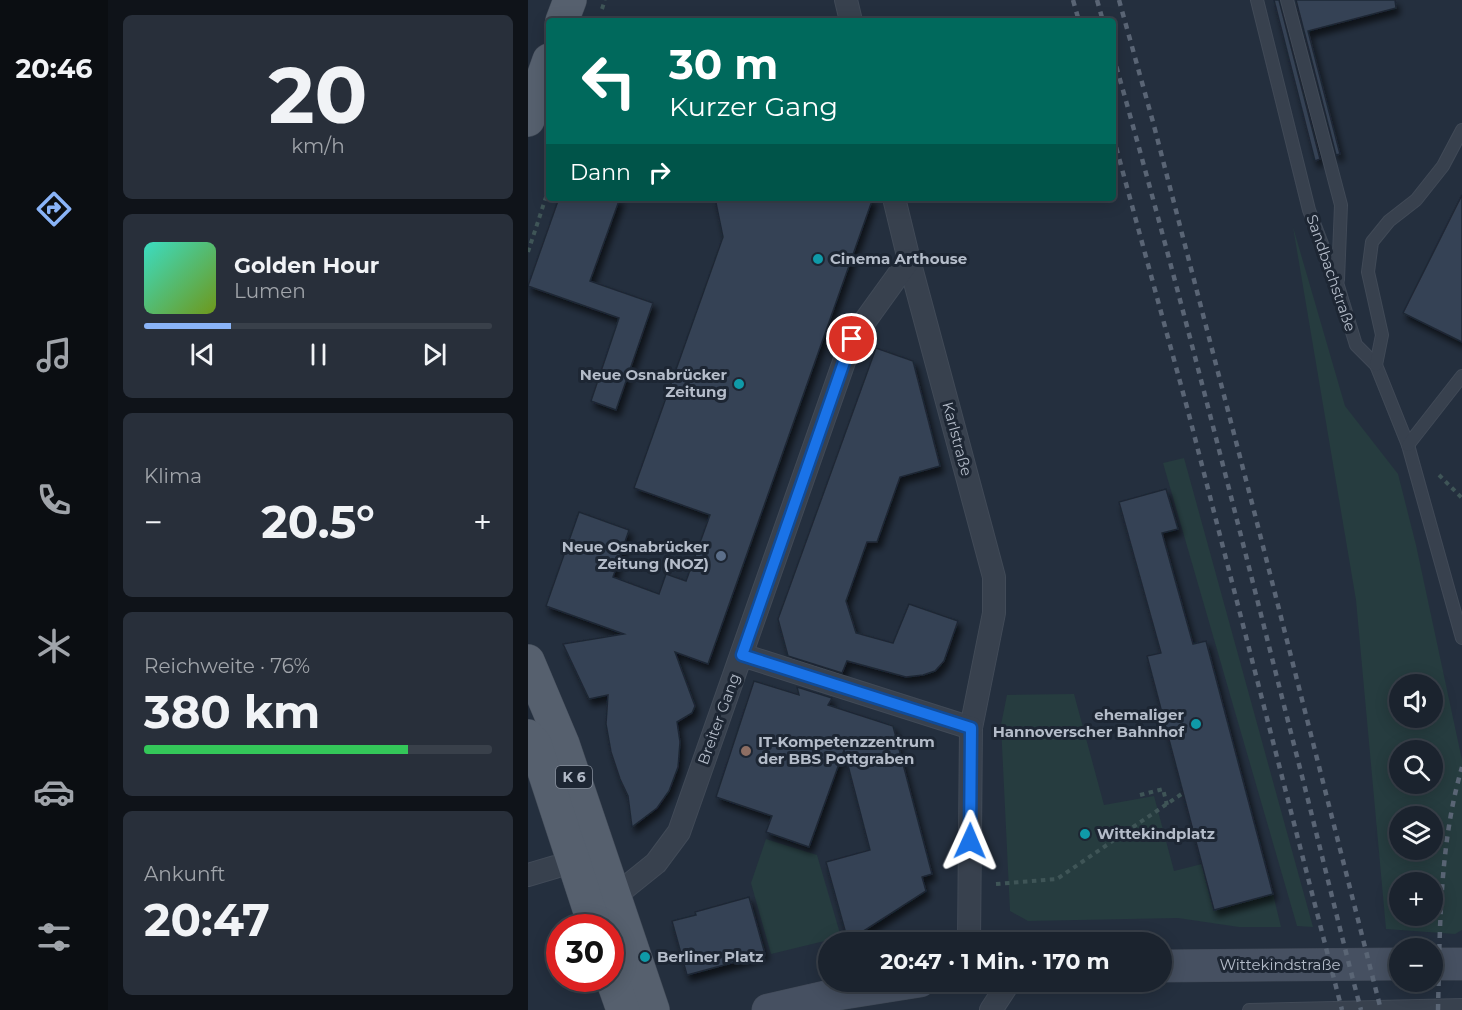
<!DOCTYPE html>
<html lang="de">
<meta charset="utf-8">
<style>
body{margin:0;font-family:Montserrat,sans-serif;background:#282f3a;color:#f1f3f6;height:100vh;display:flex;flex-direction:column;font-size:22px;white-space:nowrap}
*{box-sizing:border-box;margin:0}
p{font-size:20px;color:#a0a4aa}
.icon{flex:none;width:33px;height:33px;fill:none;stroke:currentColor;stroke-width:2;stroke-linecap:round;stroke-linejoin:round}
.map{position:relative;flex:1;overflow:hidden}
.panel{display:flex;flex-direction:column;gap:15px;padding:15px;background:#0f1319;width:420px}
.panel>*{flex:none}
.guide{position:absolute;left:18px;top:18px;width:570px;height:183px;border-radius:6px;box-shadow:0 3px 15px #0003,0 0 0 2px #39404a;background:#00695c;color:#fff;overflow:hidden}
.controls{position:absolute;left:861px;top:674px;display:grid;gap:12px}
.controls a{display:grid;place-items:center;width:54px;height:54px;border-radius:50%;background:#1b232e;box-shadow:0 3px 15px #0003,0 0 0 2px #39404a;font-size:30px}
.speed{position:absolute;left:18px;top:914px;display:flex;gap:12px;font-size:30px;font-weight:700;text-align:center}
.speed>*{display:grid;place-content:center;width:78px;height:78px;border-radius:50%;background:#1b232e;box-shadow:0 3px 15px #0003,0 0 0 2px #39404a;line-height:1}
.speed .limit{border:9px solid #d22;background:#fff;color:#111}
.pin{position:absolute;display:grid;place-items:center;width:51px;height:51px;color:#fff;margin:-26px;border:3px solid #fff;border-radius:50%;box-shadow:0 2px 6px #0007}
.me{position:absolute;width:66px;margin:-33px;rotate:1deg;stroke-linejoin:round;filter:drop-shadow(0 0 4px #0008)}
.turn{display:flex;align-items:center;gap:21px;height:126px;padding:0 24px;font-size:27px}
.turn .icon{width:78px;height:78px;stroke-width:2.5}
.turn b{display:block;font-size:42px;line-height:51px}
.then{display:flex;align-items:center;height:57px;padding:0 24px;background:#0003;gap:12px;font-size:22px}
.big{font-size:45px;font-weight:700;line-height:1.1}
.panel .widget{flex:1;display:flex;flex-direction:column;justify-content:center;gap:9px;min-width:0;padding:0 21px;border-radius:9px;background:#282f3a}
.panel .dial{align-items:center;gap:0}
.dial b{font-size:78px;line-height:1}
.song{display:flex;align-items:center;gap:18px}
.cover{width:72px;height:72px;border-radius:9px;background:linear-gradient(135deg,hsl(170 70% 55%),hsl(80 70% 35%))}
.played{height:6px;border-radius:3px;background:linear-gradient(90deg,#8ab4f8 25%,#39404a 25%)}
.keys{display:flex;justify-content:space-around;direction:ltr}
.heat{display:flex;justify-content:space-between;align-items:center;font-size:33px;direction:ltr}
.charge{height:9px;border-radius:4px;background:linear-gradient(90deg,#34c759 76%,#39404a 0)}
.trip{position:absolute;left:290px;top:932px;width:354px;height:60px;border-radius:30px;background:#1b232e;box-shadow:0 3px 15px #0003,0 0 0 2px #39404a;font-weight:700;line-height:60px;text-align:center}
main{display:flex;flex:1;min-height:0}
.tabs{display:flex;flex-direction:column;width:108px;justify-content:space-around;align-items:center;background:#0b0e12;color:#a0a4aa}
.tabs .icon{width:42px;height:42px}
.tabs .selected{color:#8ab4f8}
.tabs b{font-size:27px;color:#f1f3f6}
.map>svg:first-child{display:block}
.green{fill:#263c3f;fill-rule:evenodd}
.building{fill:#364354;stroke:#1f2835;stroke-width:1.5;filter:url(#shadow)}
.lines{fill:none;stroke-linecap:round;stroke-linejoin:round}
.service-casing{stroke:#414a57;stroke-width:14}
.minor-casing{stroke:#414a57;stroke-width:24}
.secondary-casing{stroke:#414a57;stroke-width:33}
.primary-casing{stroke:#414a57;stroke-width:34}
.path{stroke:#3f5557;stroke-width:4;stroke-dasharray:4.5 4.5;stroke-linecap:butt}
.service{stroke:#38414e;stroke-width:12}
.minor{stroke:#38414e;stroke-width:22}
.secondary{stroke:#465061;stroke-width:32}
.primary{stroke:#56606e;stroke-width:33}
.rail{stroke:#5a6575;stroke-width:4.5;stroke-dasharray:6 6;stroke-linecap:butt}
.route-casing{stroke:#114b97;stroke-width:15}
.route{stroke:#1a73e8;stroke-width:10}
.culture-dot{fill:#0f9aa8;stroke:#1d2633;stroke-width:2}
.service-dot{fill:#5c6f8a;stroke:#1d2633;stroke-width:2}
.education-dot{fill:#8d6e63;stroke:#1d2633;stroke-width:2}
.labels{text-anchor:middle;stroke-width:6;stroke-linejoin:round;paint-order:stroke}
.shield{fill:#1d2633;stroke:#878f9c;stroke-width:1.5}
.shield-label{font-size:14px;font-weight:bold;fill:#b4bcc9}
.poi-label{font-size:15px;font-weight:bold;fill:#b4bcc9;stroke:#1d2633;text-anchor:start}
.street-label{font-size:15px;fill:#b4bcc9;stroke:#1d2633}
</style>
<main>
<nav class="tabs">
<b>20:46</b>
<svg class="icon selected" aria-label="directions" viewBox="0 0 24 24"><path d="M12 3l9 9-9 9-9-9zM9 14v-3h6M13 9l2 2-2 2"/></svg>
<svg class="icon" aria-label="music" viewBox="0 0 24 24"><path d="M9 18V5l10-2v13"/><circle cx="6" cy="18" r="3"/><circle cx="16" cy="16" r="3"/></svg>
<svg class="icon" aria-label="phone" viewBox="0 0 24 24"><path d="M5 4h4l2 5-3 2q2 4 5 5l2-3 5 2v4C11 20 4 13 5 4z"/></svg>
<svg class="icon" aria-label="climate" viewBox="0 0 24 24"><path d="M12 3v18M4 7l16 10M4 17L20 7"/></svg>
<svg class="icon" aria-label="car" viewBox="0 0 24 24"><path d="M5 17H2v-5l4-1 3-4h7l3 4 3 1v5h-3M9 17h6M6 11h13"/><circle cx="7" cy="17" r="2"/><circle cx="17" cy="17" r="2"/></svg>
<svg class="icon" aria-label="filters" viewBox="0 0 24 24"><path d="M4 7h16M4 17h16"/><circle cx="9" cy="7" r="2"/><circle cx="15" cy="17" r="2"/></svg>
</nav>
<section class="panel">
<div class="widget dial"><b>20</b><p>km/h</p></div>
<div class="widget">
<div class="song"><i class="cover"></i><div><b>Golden Hour</b><p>Lumen</p></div></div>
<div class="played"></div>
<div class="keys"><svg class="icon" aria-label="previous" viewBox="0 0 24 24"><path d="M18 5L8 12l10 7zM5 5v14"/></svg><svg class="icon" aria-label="pause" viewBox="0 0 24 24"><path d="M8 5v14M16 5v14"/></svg><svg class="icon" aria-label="next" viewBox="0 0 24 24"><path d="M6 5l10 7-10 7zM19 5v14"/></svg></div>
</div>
<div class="widget"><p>Klima</p>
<div class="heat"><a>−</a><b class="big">20.5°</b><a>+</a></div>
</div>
<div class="widget"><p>Reichweite · 76%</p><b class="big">380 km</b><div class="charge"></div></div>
<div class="widget"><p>Ankunft</p><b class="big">20:47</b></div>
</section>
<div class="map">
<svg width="934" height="1010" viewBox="0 0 934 1010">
<defs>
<filter id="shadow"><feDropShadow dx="3.5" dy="6" stdDeviation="3" flood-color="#0009"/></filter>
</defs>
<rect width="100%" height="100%" fill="#242f3e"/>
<g class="green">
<path d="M765,227L817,406L870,474L888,545L934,760V930L927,934L858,929L828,600ZM872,684H904V717H872ZM872,750H904V783H872ZM872,816H904V849H872ZM872,882H904V915H872Z"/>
<path d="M656,458L785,927L769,926L635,463Z"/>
<path d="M546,694L576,805L626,796L646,871L674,864L686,910L745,894L753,927H711L650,918L500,921L482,911L473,725L479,695Z"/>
<path d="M238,839L289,855L313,937L243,954L223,883Z"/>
</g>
<g class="building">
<path d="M746,0H751L792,159L787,161Z"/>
<path d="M768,0H867L868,8L780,31L812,154L808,155Z"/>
<path d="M934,195V342L875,313Z"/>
<path d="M31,198H92L62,281L125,303L88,410L63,401L91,318L0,286Z"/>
<path d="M187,198H345L180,664L147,652L167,706L164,713L149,722L152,742L150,767L141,791L129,808L104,827L100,796L92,779L83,752L78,724L80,695L61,699L35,644L96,634L18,606L51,512L101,530L85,577L131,594L138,574L158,581L182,515L106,488L195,237Z"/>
<path d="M348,348L385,361L412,466L372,477L349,542H339L318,601L328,633L365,643L381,604L430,621L416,661L407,671L395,675L378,677L319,661L314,673L260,656L250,619Z"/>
<path d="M638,489L650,529L634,533L665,644L678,641L745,894L686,910L619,656L633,653L591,502Z"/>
<path d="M226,681L271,695L269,687L304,698L300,705L365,726L404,874L394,877L398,891L320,941L298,862L342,850L316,750L281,847L238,832L244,816L188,797Z"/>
<path d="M221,897L237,954L159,975L144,921L168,915L167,912Z"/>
</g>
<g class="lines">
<defs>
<g id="service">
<path d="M729,0L781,210L810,286L828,345L848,365L880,445L934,638"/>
<path d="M759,0L813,205L810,280"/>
<path d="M848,365L854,335L840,272L844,242L861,221L888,200L915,166L934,130"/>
<path d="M880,445L934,376"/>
<path d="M721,1010L934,1005"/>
</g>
<g id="minor">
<path d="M318,0L323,21"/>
<path d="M366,198L381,260L466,577V613L443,728L441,942"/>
<path d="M214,655L443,728"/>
<path d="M0,875L27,867"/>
<path d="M87,896L128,863L151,832L324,339L381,260"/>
<path d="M463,1010L482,981"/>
</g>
<g id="secondary">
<path d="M904,964H934"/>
<path d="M633,966L872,964"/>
<path d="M240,1010L310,994L392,981"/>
</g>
<g id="primary">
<path d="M34,21L42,0"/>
<path d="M0,120L21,60"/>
<path d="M0,661L35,744L125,1010"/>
<path d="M0,736L7,744L67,927"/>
<path d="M82,973L95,1010"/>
</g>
</defs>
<use href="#service" class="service-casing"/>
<use href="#minor" class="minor-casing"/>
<use href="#secondary" class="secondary-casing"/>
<use href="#primary" class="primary-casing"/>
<g class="path">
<path d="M74,9L77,0"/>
<path d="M0,252L21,188"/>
<path d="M911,475L934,498"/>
<path d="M612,795L635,789L639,805"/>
<path d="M468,884L529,879L655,793"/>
</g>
<use href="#service" class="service"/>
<use href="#minor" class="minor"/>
<use href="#secondary" class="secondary"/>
<use href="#primary" class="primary"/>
<g class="rail">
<path d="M545,0L551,21"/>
<path d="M569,0L575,21"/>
<path d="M591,0L625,122L725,507L853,1010"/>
<path d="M585,55C654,297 714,541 776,784C795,859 813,935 833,1010"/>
<path d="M585,136L660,411L814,1010"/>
<path d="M910,1010C912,929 911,846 934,767"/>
</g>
</g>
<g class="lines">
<defs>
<path id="route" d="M324,339L214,655L443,728L442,841"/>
</defs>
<use href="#route" class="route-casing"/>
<use href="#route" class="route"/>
</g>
<g class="culture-dot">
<circle cx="290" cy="259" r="6"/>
<circle cx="211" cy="384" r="6"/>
<circle cx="668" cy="724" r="6"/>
<circle cx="557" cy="834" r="6"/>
<circle cx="117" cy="957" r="6"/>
</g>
<circle class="service-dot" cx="193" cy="556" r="6"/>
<circle class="education-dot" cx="218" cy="751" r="6"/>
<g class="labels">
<rect class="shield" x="28" y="766" width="36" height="22" rx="4.5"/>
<g class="shield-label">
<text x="46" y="782">K 6</text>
</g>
<g class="poi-label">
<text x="302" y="264">Cinema Arthouse</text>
<text x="199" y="380" text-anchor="end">Neue Osnabrücker<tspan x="199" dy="17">Zeitung</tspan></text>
<text x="181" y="552" text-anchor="end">Neue Osnabrücker<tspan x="181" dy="17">Zeitung (NOZ)</tspan></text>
<text x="656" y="720" text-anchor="end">ehemaliger<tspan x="656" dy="17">Hannoverscher Bahnhof</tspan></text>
<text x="230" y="747">IT-Kompetenzzentrum<tspan x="230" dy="17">der BBS Pottgraben</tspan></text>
<text x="569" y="839">Wittekindplatz</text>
<text x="129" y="962">Berliner Platz</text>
</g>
<g class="street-label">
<text transform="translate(803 273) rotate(71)" y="5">Sandbachstraße</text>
<text transform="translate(429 439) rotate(75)" y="5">Karlstraße</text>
<text transform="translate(191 719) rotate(-70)" y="5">Breiter Gang</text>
<text x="752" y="970">Wittekindstraße</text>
</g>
</g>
</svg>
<div class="controls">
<a><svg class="icon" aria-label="sound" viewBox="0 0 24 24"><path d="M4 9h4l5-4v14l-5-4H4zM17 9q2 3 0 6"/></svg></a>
<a><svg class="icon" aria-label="search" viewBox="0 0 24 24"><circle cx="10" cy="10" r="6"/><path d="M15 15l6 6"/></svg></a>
<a><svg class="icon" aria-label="layers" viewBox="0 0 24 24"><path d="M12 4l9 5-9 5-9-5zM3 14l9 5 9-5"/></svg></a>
<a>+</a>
<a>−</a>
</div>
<div class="speed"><div class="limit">30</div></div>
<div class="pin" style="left:324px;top:339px;background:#d93025"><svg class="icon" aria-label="arrive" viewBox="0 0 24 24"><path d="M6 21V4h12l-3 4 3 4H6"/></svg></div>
<svg class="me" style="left:442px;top:841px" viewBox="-20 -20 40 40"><path d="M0-17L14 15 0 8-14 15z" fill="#1a73e8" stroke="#fff" stroke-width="4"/></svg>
<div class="trip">20:47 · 1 Min. · 170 m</div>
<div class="guide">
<div class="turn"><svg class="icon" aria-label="left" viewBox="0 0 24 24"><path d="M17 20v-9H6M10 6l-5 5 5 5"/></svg><div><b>30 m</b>Kurzer Gang</div></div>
<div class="then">Dann<svg class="icon" aria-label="right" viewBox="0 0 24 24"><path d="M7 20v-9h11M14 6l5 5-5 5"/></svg></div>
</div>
</div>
</main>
